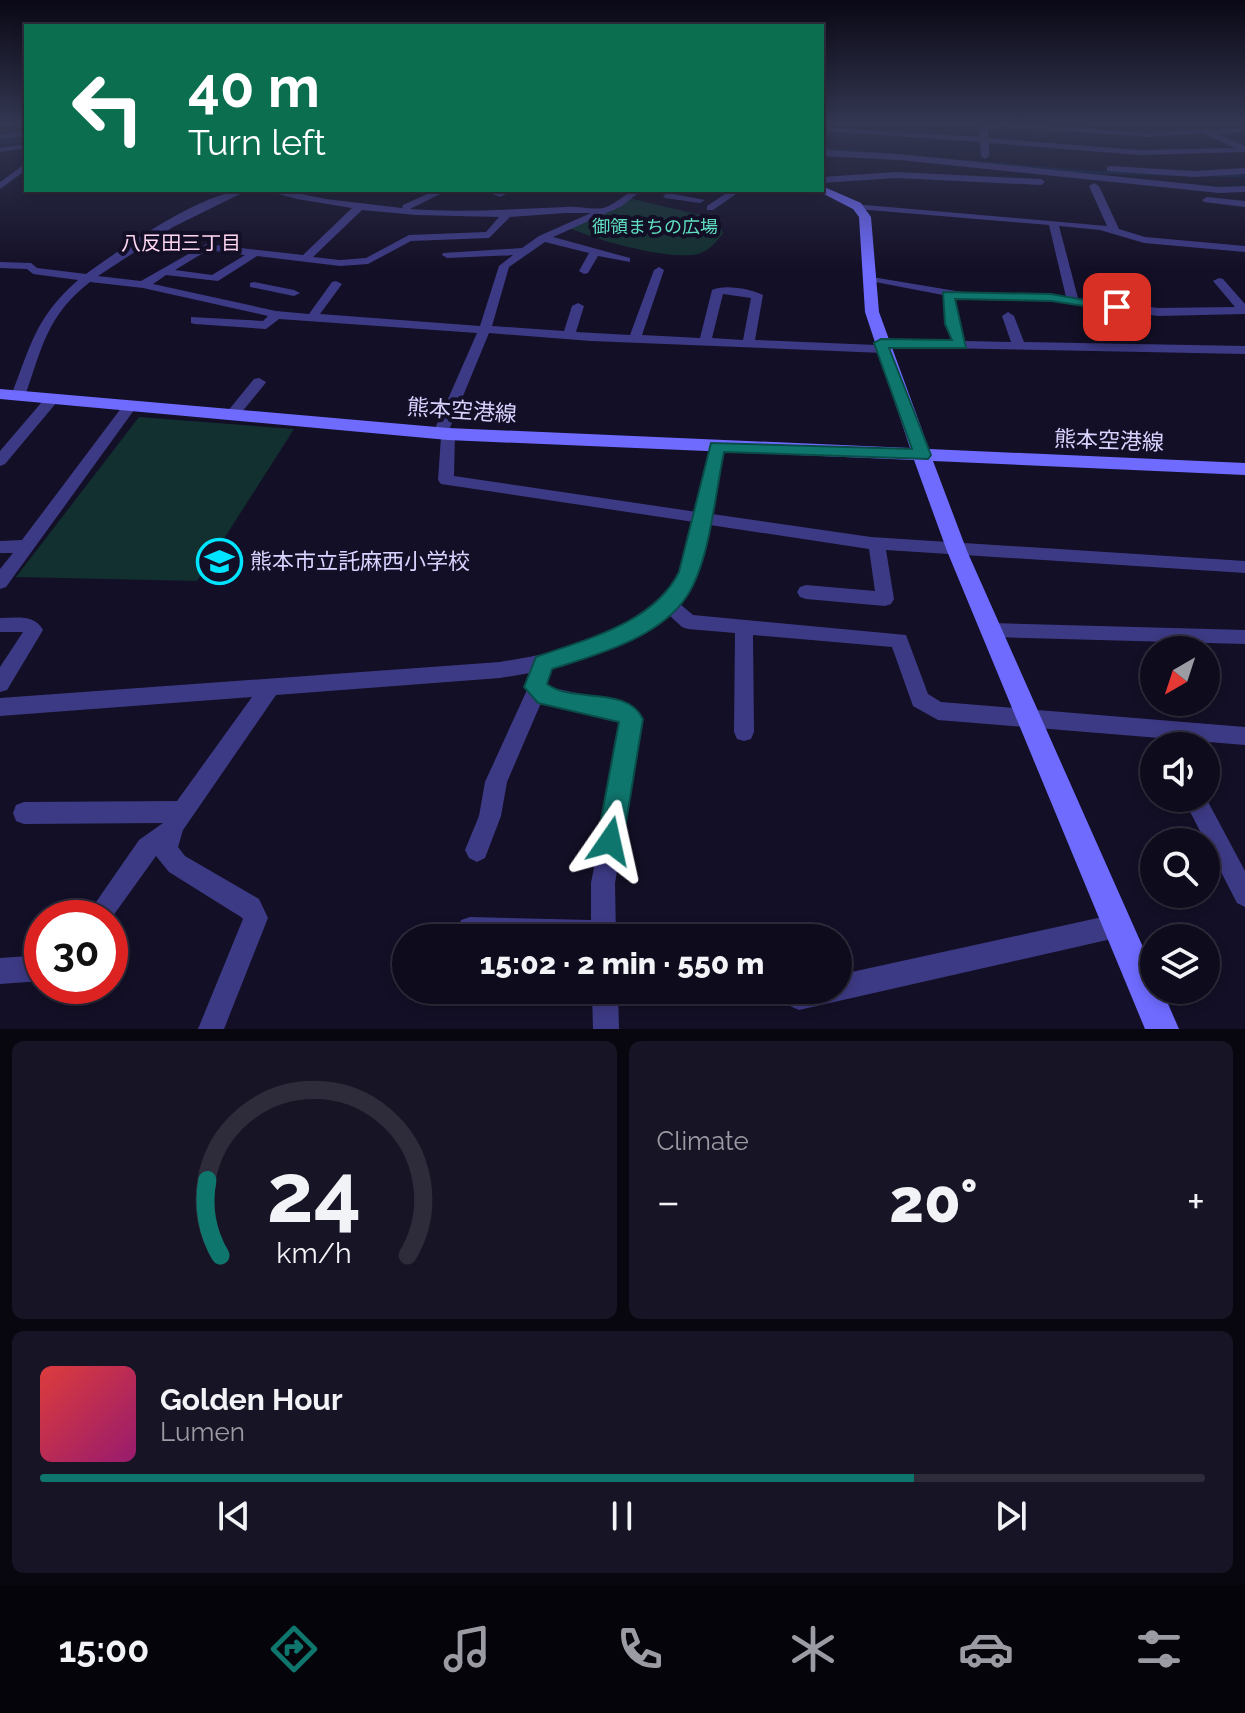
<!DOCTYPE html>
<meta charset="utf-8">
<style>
body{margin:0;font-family:Raleway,"Noto Sans JP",sans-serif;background:#171425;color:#f1f3f6;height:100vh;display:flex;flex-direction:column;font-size:30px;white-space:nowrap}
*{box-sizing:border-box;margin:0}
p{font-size:26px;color:#9b9ba3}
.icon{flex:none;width:44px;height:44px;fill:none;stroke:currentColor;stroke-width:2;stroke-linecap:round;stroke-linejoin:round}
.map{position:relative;height:1029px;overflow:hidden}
.drawer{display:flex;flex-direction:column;gap:12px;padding:12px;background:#08060f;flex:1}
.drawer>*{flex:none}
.guide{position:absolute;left:24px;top:24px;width:800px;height:168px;border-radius:0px;box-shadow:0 4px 12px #0003,0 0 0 2px #2e2b3b;background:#0b6e4f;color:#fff;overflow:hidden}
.needle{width:52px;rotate:219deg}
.buttons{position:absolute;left:1140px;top:636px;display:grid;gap:16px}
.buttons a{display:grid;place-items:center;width:80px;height:80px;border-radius:50%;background:#0e0b1c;box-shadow:0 4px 12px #0003,0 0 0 2px #2e2b3b;font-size:40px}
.speed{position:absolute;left:24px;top:900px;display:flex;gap:16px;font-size:40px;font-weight:700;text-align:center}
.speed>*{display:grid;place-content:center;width:104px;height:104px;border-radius:50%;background:#0e0b1c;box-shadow:0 4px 12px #0003,0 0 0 2px #2e2b3b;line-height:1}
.speed .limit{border:12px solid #d22;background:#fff;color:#111}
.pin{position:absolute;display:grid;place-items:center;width:68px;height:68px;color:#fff;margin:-34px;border-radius:16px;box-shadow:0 4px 12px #0006}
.me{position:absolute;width:88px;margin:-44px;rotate:11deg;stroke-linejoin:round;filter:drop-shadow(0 0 6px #0008)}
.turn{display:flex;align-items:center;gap:28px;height:168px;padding:0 32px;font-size:36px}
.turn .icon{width:104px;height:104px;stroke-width:2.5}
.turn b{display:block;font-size:56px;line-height:68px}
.big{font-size:60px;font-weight:800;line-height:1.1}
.drawer .card{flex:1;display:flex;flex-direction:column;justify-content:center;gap:12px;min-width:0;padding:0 28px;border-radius:12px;background:#171425}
.drawer .dial{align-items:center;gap:0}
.dial svg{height:208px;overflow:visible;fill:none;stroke:#2e2b3b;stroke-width:7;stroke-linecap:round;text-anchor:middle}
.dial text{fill:#f1f3f6;stroke:none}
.song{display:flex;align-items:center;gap:24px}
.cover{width:96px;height:96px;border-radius:12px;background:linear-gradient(135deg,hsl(0 70% 55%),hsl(320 70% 35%))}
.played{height:8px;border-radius:4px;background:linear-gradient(90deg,#0f766e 75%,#2e2b3b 75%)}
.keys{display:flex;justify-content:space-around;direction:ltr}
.heat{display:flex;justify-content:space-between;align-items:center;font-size:44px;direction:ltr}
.drawer .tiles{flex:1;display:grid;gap:12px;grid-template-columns:1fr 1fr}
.card:last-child{grid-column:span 2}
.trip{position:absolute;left:392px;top:924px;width:460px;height:80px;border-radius:40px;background:#0e0b1c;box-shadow:0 4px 12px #0003,0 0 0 2px #2e2b3b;font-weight:800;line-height:80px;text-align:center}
.tab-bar{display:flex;height:128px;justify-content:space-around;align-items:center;background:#06040b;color:#9b9ba3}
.tab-bar .icon{width:56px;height:56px}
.tab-bar .selected{color:#0f766e}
.tab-bar b{font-size:36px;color:#f1f3f6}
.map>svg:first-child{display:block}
.green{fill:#12302f}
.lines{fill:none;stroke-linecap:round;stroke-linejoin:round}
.stream{stroke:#0c2248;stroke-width:3}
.street{fill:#3d3a85;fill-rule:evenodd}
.secondary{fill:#6f6bff;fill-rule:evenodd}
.route{fill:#0f766e;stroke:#0a4d48;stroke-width:2}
.labels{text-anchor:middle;stroke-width:8;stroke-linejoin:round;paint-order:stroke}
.far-park-label{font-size:18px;fill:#5fe0c0;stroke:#130f26}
.far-neighbourhood-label{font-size:20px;fill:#ffd6f0;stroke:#130f26}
.street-label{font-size:22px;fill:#d9d4ff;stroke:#130f26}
.poi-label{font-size:22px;fill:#d9d4ff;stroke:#130f26;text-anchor:start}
</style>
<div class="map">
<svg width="1245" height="1029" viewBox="0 0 1245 1029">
<rect width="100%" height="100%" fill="#130f26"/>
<g class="green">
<path d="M629,198L717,219L723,233C715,244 707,253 693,255C660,258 600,241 569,228Z"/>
<path d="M139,417L294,429L197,581L16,577Z"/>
</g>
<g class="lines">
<g class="stream">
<path d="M1023,125L1093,129"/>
<path d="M1216,132L1229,141L1245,140"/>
<path d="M1155,133L1209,130"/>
<path d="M0,143L26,140"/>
<path d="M822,149L1086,172L1245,176"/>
</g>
<g class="street">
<path d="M981,125H1029L1150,133L1245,128V132L1217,134L1245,146V152L1139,155L989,143V156L985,159L981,156L980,142L822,131V127L980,137ZM1002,127L1150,137L1202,133L1235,148L1139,150L988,138V129Z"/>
<path d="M26,132V136L0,139V135Z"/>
<path d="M26,144V148L0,152V148Z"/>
<path d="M822,150L899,154L1219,187L1245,186V192L1219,193L899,160L822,156Z"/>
<path d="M26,163V170L0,189V182Z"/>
<path d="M1110,166L1193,171L1245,168V174L1193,177L1107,171V167Z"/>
<path d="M896,172L1041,179L1045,182L1041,185L896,178L822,183V177Z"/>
<path d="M1094,183L1099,186L1119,229L1145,237L1245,246V252L1144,243L1100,230L1059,226L1078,298L1158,308L1235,307L1213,281L1219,278L1223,279L1245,304V314L1158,316L1051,301L974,300L954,297L958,324L965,341L1011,342L1002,316L1008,312L1014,316L1024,342L1245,346V354L888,347L887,352L883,353L591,341L489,333L449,430L455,434L454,476L697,512L710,447L717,442L724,447L712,514L871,537L1245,561V573L886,550L894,599L891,604L885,606L806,599L800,597L797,592L800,587L806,585L875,591L869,549L710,525L698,572L680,604L693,615L906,635L928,694L941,702L1245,727V745L938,720L913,706L892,647L753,635L754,732L751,739L744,741L737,739L734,732L735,633L688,629L682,627L669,615C635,643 593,657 551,668L545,686L630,705L643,723L615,883L616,938H462L458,929L461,920L470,917L591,920V883L622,725L617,719L541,703L507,782L501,816L485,858L477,862L469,858L465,850L479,816L485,782L527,690L525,687L530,673L500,678L276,695L183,830L178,847L185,856L259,899L268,918L224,1029H198L243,919L241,917L169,872L156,856L110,920V918H85L139,840L163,823L24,824L16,821L13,813L16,805L24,802L177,801L252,697L0,716V698L500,662C557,653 645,635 677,582C687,565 690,542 694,522L441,484L438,480L441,437L433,433L477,333L279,319L266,329L195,324L191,323V317L263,321L268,316L143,288L90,282C47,315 42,348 25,396L23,399H13L11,396C31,345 35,318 78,280L33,274L27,269L0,268V262L31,263L37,268L86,274C122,248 204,190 248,190L173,227L98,276L141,281L206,244L303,255L352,208L297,199L263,190H281L326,199L402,208L403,205L436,190H448L410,209C463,213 514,209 566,207C577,206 592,210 603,208C619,204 625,190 642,190L622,206L553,237L630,258V262L598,256L588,273L584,274L579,271L589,253L545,242L509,267L492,326L564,331L572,306L578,303L584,306L576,332L630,335L654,270L659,267L664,270L642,335L700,338L712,290C724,284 751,289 763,295L755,340L876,345L877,340L881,339L953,341L946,324L943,295L870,281L866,280V276L974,294L1066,297L1049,225L857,209L852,206L854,204L1107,226L1089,186ZM362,210L416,215L499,217L486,232L409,235L366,258L340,260L313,257ZM565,213H591L539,236L522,248L443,253L442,255L447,258L513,255L499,266L480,326L320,314L342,284L336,281L332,282L309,314L276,311L153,284L166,275L218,281L257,256L340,266L368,264L411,241L489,238L510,217ZM208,250L245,255L212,275L175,270ZM723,294L751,298L743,340L712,338Z"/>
<path d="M88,190L81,194L76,191L77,190Z"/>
<path d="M482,190H514L500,197Z"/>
<path d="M731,190H742L713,210H707V206Z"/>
<path d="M668,193L705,200L700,203L665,198L663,196Z"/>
<path d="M1207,197L1245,201V207L1204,202L1202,200Z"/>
<path d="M254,282L294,290L300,293L294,296L250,287V283Z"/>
<path d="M259,378L266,382L264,385L237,418H227L225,415L227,412L254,379Z"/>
<path d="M52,395L57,396V402L5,464L0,466V451L47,396Z"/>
<path d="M130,402L137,406L6,587L0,589V569L13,553H0V541L22,540L125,403Z"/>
<path d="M0,618C17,618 34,614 43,630L7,690L0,692V667L23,632H0Z"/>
<path d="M992,623L1245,630V644L992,637L985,635L983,630L985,625Z"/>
<path d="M1183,798H1206L1245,871V907L1237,903Z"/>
<path d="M1116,914L1125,917L1128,926L1125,935L1116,938L799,1010L790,1006L786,997L789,990H838V975Z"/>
<path d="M42,955V981L0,984V958Z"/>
<path d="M592,990H618L619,1029H593Z"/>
</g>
<path class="secondary" d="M822,186L861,203L871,217L879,312L929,449L1245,463V475L933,461L967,551L1154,972V990H1162L1179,1029H1145L947,551L914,460L448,440L0,399V389L448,428L910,448L865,312L859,217L853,209L818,191L822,190Z"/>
</g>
<linearGradient id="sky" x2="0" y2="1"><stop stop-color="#0a0815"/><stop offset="0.46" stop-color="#333752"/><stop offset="1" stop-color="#333752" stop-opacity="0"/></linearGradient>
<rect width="1245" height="269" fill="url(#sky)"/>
<path class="route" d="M943,292L1051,294L1124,307L1117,311L1051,301L955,299L966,348H889L931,455L928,459L724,452C715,494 710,561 687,596C660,638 596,655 552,669L547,684C573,704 627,685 643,719L623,841L620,850L610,854L601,850L597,841L619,722L538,703L524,687L536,657C586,639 653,624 679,572L711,443L912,449L874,343L881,339L952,340L945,324Z"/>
<defs>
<symbol id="school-ring" viewBox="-11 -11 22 22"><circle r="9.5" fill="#130f26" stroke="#00e5ff" stroke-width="1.5"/><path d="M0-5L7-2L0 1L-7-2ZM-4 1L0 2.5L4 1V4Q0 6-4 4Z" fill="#00e5ff"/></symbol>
</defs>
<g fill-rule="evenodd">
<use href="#school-ring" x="194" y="536" width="51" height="51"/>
</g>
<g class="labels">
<g class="far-park-label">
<text x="655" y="233">御領まちの広場</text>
</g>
<g class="far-neighbourhood-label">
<text x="181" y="250">八反田三丁目</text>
</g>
<g class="street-label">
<text transform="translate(462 410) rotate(4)" y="8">熊本空港線</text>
<text transform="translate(1109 440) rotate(2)" y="8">熊本空港線</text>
</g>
<g class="poi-label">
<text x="250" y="569">熊本市立託麻西小学校</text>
</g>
</g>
</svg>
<div class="buttons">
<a><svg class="needle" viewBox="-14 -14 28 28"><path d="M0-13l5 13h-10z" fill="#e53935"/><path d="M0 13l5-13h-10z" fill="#9b9ba3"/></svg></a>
<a><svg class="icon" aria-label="sound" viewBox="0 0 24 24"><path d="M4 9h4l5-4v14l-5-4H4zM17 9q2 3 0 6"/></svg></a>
<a><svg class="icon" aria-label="search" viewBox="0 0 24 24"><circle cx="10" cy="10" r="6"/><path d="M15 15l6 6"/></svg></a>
<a><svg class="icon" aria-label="layers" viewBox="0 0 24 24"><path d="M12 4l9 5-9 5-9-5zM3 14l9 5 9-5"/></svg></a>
</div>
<div class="speed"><div class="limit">30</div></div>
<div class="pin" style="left:1117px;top:307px;background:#d93025"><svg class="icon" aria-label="arrive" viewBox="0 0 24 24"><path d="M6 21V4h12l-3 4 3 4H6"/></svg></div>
<svg class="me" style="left:610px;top:841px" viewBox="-20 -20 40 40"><path d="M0-17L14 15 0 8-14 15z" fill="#0f766e" stroke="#fff" stroke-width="4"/></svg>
<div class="trip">15:02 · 2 min · 550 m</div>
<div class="guide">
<div class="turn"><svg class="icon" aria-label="left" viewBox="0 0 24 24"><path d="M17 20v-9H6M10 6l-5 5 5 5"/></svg><div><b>40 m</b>Turn left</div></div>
</div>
</div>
<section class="drawer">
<div class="tiles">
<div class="card dial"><svg viewBox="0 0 100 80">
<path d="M14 69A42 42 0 1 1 86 69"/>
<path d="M14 69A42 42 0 0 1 9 40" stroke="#0f766e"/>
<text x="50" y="56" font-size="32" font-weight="700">24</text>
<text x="50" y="72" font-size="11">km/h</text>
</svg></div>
<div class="card"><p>Climate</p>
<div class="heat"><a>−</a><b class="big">20°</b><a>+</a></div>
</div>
<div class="card">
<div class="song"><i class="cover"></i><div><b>Golden Hour</b><p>Lumen</p></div></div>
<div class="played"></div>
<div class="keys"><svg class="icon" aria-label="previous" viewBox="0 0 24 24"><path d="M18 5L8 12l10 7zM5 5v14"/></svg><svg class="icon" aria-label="pause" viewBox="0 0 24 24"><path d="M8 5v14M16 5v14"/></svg><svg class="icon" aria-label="next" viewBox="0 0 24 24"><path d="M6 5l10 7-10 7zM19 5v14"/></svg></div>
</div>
</div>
</section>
<nav class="tab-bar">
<b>15:00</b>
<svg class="icon selected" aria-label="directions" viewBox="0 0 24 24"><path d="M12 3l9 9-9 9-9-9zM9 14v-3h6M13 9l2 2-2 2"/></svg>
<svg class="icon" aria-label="music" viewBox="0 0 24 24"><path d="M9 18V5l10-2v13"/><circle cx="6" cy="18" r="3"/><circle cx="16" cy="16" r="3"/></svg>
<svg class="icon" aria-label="phone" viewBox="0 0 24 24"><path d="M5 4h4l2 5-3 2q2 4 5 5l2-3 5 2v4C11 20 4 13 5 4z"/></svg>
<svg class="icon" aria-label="climate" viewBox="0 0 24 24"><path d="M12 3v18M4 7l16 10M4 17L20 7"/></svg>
<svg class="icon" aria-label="car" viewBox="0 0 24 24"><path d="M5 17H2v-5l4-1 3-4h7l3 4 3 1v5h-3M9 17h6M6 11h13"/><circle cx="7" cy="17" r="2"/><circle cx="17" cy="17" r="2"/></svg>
<svg class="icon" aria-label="filters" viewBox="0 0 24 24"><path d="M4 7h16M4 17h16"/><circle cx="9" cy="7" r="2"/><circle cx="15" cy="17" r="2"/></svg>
</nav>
